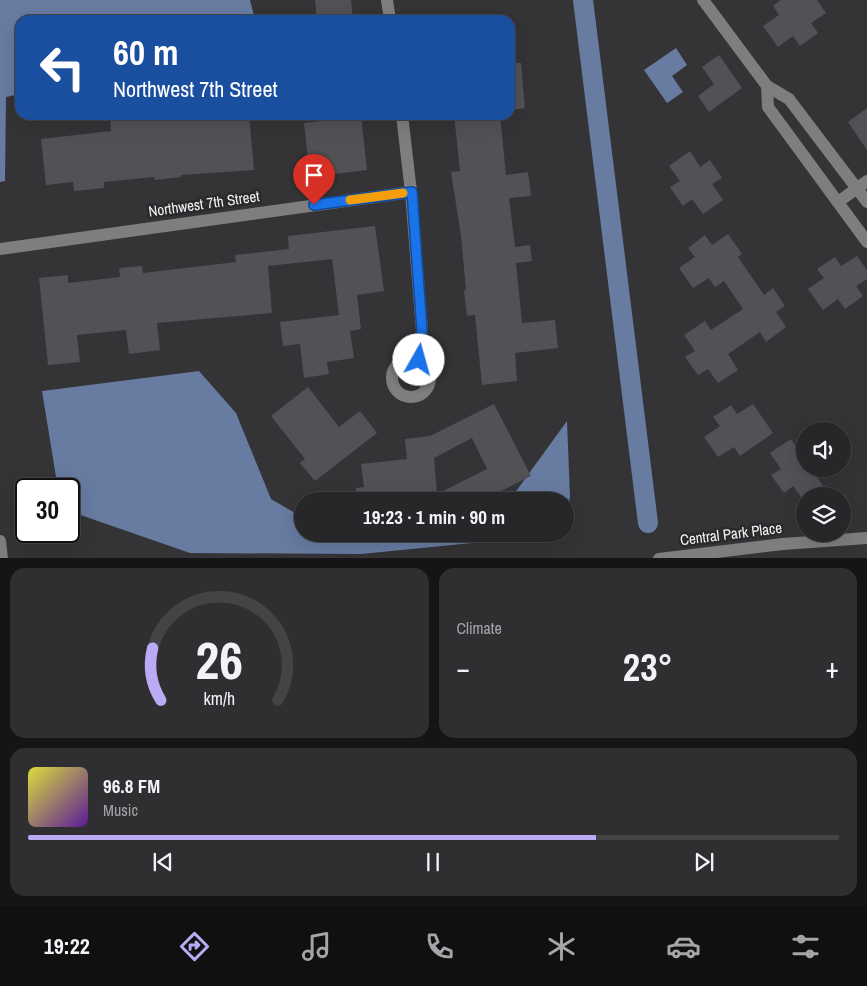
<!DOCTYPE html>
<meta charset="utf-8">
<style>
body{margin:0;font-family:"Archivo Narrow",sans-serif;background:#2f2f31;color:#f1f3f6;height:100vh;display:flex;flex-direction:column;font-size:19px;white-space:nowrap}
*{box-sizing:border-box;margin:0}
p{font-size:16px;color:#a4a5a8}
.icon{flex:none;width:28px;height:28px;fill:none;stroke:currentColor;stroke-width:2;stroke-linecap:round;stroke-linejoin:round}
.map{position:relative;height:558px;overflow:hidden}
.sheet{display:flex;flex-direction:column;gap:10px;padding:10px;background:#151517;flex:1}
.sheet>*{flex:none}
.guide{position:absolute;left:15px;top:15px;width:500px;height:105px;border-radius:15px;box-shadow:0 5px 20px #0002,0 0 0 1px #434446;background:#1a4fa0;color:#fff;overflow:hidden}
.controls{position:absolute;left:796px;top:422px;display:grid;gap:10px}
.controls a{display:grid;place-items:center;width:55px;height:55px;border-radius:50%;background:#272729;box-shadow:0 5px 20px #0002,0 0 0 1px #434446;font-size:25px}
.speed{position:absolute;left:15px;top:478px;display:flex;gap:10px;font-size:25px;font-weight:700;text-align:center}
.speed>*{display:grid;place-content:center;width:65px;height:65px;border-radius:50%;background:#272729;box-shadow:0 5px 20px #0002,0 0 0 1px #434446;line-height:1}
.speed .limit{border:2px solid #111;border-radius:8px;background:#fff;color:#111}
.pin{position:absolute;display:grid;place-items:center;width:42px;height:42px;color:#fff;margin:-51px -21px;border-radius:50% 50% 50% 0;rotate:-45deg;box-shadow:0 0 5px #0007}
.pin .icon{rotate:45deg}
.me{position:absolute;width:55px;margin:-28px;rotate:7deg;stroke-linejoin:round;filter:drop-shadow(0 0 4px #0008)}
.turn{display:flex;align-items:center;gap:18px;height:105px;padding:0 15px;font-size:22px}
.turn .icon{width:65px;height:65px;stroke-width:2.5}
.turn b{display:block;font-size:35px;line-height:42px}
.big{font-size:38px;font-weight:800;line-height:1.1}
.sheet .widget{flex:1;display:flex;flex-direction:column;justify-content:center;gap:8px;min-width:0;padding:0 18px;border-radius:15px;background:#2f2f31}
.sheet .dial{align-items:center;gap:0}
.dial svg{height:130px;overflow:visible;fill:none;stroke:#434446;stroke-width:7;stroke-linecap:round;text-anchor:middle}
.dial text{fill:#f1f3f6;stroke:none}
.song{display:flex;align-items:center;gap:15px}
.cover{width:60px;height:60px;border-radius:8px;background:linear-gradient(135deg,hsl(60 70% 55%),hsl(270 70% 35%))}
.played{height:5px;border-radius:2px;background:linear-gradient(90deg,#bbaaf6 70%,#434446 70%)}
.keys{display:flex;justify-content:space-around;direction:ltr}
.heat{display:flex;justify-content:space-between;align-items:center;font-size:28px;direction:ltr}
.sheet .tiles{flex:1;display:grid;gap:10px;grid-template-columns:1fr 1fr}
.widget:last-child{grid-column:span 2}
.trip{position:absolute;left:294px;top:492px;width:280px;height:50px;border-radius:25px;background:#272729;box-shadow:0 5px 20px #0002,0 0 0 1px #434446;font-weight:800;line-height:50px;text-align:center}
.tab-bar{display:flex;height:80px;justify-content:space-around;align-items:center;background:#101010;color:#a4a5a8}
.tab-bar .icon{width:35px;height:35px}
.tab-bar .selected{color:#bbaaf6}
.tab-bar b{font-size:22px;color:#f1f3f6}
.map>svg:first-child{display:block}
.water{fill:#687ba1}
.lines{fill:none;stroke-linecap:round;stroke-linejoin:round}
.canal{stroke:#687ba1;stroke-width:20}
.building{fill:#525256;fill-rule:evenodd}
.minor{stroke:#7e7d7f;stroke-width:12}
.route-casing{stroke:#114b97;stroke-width:12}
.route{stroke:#1a73e8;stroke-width:9}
.slow{stroke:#f59e0b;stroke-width:9}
.labels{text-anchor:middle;stroke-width:5;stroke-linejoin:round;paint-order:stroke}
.street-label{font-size:15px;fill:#f3f3f5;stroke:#2a2a2d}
</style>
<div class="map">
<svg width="867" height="559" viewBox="0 0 867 559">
<rect width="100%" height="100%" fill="#343437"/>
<g class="water">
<path d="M0,0H250L255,20H20V94L6,97L5,181L0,182Z"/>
<path d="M676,48L687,65L672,76L683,92L667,103L644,70Z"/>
<path d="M199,371L236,413L271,499L302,517V534H563L361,554L190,553L69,511V489H58L42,391Z"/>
<path d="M567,421L570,497L565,528V501H509Z"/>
</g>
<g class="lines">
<path class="canal" d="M583,0L648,523"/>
</g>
<g class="building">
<path d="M315,0H351L353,20H317Z"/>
<path d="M781,0H817L826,13L811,23L818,33L800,46L793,36L778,47L763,26L779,15L773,6Z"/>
<path d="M719,55L742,88L709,112L698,96L714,84L702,67Z"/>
<path d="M510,63H521L525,108L510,110Z"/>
<path d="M867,108V150L848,122Z"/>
<path d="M144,115H249L254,170L181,175V177L155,180L154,177L104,182V188L74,191L73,182L46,185L41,139L111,131L110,118Z"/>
<path d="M321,115H361L367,170L310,177L304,123L322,121Z"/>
<path d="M454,115H500L506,175L528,172L531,196L509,198L515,247L530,245L532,261L516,263L522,323L555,320L558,348L515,353L517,381L482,385L475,315L467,316L464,290H466L461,236L451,172L460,171Z"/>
<path d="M690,151L700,167L710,160L722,178L712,184L723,200L703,214L692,199L683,206L670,187L680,181L669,166Z"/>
<path d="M375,226L384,291L357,295L361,329L350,331L354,358L327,362L329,374L304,378L300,344L283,346L280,322L339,315L332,259L268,266L272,313L157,323L160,350L129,354L126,330L77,335L80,362L48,365L39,278L68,275V283L120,277L119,268L142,266L143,273L236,262L235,255L289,249L288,236Z"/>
<path d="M728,234L742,254L738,257L764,295L773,288L785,306L776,312L786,327L766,342L760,332L728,354L738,370L718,383L708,369L698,375L685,357L695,351L684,335L705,321L711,330L743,309L724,281L715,287L709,278L693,288L679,268L695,257L688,248L705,235L712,245Z"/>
<path d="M857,256L867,270V279L856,286L863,296L845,309L838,299L823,310L808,289L824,278L817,269L835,257L841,266Z"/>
<path d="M308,387L339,427L360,411L377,433L315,481L300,463L305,459L271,416Z"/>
<path d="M494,404L531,476L481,501H357L356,488L364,487L361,464L407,459L405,439L430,436ZM472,438L487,469L437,494L434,458Z"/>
<path d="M753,404L773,433L740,456L734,447L718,457L704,437L720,426L713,417L731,405L737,414Z"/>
<path d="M791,439L805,460V469H811L824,487L811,496H805L804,501L793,486L784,493L771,475L781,469L770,453Z"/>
</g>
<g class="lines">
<g class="minor">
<path d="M387,0L390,20"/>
<path d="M703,0L767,86L789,99L867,202"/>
<path d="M767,86L768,107L867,242"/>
<path d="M402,115L411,192L422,330L419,360"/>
<path d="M838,202L867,181"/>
<path d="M0,249L411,192"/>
<circle cx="411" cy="378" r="19"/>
<path d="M0,541L2,559"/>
<path d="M659,559L783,544L867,538"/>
</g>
</g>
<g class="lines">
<defs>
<path id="route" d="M314,205L412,192L422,330L419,360"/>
</defs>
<use href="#route" class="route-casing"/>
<use href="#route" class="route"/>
<path class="slow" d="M350,200L403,193"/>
</g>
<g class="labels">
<g class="street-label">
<text transform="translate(204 204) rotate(-8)" y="5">Northwest 7th Street</text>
<text transform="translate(731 534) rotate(-7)" y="5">Central Park Place</text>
</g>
</g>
</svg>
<div class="controls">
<a><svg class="icon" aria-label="sound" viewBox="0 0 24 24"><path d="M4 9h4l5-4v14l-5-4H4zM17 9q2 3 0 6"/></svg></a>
<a><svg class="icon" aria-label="layers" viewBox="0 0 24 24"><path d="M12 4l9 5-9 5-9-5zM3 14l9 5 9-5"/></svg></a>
</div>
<div class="speed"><div class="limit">30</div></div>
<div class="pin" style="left:314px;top:205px;background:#d93025"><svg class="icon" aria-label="arrive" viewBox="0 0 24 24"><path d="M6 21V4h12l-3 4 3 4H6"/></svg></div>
<svg class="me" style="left:419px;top:360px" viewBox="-20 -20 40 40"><circle r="19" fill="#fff"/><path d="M0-13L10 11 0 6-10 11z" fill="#1a73e8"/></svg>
<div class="trip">19:23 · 1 min · 90 m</div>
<div class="guide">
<div class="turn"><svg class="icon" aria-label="left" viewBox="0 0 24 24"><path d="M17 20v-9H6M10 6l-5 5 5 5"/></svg><div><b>60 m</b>Northwest 7th Street</div></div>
</div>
</div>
<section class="sheet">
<div class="tiles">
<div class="widget dial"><svg viewBox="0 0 100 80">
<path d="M14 69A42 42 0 1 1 86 69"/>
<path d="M14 69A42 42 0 0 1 9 37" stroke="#bbaaf6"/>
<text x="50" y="56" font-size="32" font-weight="700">26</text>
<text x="50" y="72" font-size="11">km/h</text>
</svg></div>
<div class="widget"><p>Climate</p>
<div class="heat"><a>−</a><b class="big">23°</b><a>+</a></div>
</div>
<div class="widget">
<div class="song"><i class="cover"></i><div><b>96.8 FM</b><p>Music</p></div></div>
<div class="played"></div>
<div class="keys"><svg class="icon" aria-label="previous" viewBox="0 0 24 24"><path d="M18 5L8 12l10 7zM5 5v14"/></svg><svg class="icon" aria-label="pause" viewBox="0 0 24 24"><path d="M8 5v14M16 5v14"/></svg><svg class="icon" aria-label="next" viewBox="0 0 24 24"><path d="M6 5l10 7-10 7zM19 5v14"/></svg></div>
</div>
</div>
</section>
<nav class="tab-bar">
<b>19:22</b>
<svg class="icon selected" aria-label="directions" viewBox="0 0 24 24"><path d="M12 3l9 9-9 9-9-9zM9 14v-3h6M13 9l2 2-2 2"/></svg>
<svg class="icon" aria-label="music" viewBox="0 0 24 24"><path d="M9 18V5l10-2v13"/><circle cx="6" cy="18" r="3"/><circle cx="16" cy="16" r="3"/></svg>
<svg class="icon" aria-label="phone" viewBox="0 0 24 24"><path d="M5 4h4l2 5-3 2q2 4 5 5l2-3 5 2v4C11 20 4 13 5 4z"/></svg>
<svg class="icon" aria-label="climate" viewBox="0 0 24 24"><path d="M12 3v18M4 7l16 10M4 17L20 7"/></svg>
<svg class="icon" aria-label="car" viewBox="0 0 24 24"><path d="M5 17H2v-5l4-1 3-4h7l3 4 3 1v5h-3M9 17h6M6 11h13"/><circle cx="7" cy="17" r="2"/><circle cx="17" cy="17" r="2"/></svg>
<svg class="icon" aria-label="filters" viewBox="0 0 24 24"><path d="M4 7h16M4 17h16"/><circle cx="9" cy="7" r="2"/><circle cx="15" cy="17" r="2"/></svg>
</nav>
